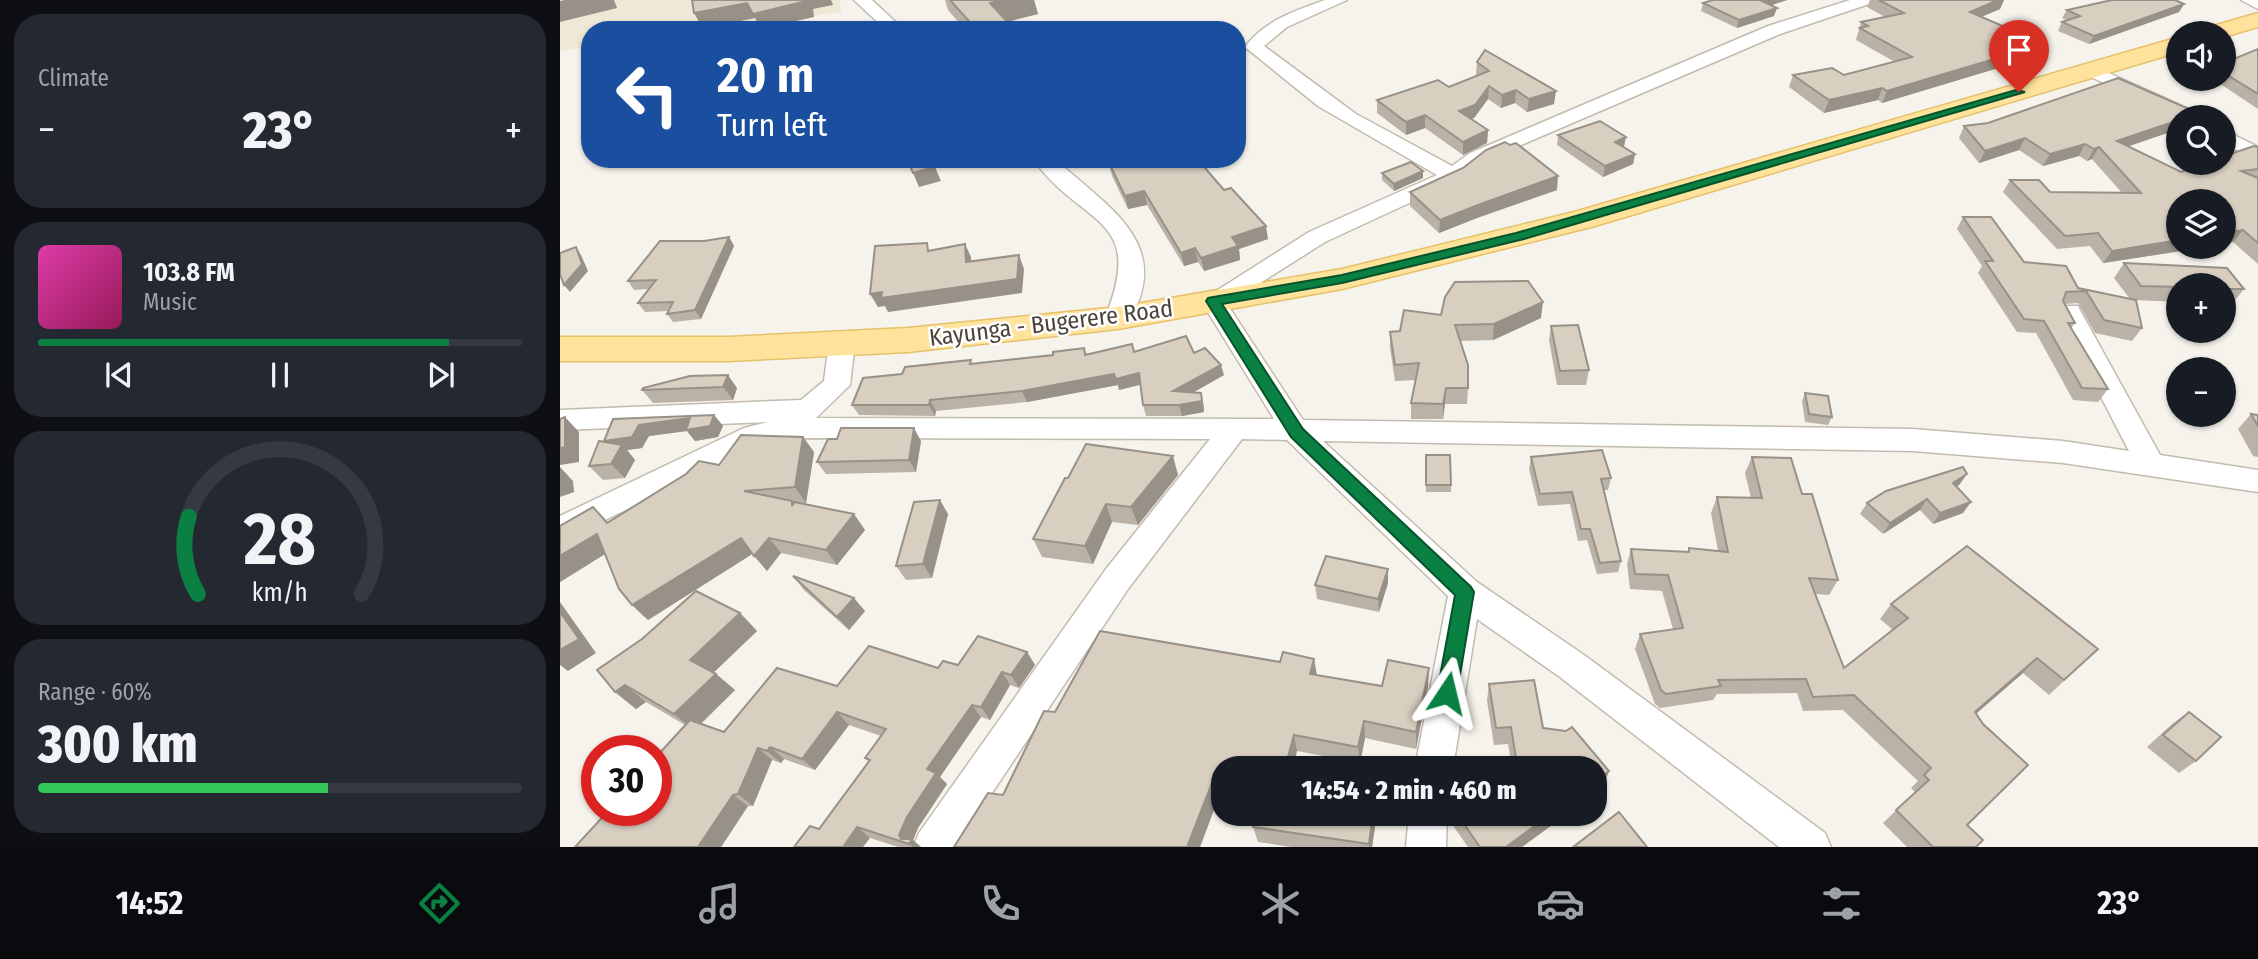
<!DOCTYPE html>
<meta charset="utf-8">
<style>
body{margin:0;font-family:"Fira Sans Condensed",sans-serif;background:#242831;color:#f1f3f6;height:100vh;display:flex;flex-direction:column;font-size:26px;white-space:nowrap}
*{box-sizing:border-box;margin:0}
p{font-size:23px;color:#9ea1a6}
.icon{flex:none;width:38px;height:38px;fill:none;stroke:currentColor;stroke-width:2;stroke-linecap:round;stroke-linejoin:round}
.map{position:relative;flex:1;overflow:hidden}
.details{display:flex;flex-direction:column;gap:14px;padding:14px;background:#0d0f14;width:560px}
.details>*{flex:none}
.guide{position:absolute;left:21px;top:21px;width:665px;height:147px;border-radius:28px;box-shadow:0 2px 5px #0004;background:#1a4fa0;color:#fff;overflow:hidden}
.buttons{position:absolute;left:1606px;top:21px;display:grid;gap:14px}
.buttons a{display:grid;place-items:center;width:70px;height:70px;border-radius:50%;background:#171b24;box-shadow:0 2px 5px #0004;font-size:35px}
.speed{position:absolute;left:21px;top:735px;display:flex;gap:14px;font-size:35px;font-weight:700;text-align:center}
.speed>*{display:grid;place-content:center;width:91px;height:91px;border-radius:50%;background:#171b24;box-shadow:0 2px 5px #0004;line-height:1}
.speed .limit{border:10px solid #d22;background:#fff;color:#111}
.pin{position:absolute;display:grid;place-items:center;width:60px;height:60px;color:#fff;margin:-72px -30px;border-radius:50% 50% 50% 0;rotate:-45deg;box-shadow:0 0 7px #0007}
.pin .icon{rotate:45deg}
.me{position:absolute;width:77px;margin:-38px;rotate:10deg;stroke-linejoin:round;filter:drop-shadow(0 0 5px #0008)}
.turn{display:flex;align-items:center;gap:24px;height:147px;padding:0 21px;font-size:32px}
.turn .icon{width:91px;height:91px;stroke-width:2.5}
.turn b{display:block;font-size:49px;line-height:60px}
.big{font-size:52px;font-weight:800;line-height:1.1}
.details .widget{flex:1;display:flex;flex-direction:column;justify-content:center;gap:10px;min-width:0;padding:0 24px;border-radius:28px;background:#242831}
.details .dial{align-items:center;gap:0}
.dial svg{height:182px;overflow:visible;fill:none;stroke:#363941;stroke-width:7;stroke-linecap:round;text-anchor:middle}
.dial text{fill:#f1f3f6;stroke:none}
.song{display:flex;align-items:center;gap:21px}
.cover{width:84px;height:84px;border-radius:10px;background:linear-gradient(135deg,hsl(320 70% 55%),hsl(330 70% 35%))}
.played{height:7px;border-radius:4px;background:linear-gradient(90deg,#0b8043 85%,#363941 85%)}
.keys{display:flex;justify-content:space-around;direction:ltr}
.heat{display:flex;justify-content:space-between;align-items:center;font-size:38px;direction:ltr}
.charge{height:10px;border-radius:5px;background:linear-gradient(90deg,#34c759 60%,#363941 0)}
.trip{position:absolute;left:651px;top:756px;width:396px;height:70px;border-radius:28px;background:#171b24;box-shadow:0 2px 5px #0004;font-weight:800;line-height:70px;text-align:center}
.tab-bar{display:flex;height:112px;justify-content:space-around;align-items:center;background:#090b0e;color:#9ea1a6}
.tab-bar .icon{width:49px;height:49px}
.tab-bar .on{color:#0b8043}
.tab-bar b{font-size:32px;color:#f1f3f6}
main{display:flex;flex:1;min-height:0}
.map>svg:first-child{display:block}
.education{fill:#efe8d6}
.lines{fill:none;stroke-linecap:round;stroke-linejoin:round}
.street-casing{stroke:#c2bbae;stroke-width:3}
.primary-casing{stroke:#e6c16a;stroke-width:3}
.street{fill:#fff;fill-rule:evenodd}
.primary{fill:#ffe39c;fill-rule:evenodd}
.wall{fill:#bab2a6}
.shaded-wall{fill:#979187}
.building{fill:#d8cfc1;stroke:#979187;stroke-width:2}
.route{fill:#0b8043;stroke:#07532c;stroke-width:2}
.labels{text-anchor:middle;stroke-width:5;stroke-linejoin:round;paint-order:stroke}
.street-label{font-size:24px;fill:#4b4439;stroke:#fff}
</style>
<main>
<section class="details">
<div class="widget"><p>Climate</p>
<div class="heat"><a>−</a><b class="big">23°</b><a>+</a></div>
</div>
<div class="widget">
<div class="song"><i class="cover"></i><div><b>103.8 FM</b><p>Music</p></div></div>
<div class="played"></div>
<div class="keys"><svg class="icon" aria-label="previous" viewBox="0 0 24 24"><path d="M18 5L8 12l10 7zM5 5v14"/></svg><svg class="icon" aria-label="pause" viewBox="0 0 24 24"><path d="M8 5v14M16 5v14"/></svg><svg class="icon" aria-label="next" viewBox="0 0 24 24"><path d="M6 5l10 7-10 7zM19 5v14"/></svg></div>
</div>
<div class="widget dial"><svg viewBox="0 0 100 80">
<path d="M14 69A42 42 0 1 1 86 69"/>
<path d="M14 69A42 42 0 0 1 10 35" stroke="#0b8043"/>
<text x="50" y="56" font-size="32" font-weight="700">28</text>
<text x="50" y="72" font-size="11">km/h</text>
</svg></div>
<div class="widget"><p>Range · 60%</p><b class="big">300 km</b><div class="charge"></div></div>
</section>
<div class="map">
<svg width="1698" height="847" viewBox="0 0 1698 847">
<rect width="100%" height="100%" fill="#f6f3ec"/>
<path class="education" d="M0,0H280L281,12L153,30H30V47L0,51Z"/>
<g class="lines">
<defs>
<g id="street">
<path d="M294,0H312L344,30H326Z"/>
<path d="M765,0H787L727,27L704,46L796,114L892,166L910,153L1208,26L1290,0H1314L1312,3L1220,34L924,161L901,179L765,242L667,304L743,420L1353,429L1503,441L1569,451L1497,312L1500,306H1518L1521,312L1600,455L1698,470V492L1503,463L1353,451L763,441L917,582L1024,655L1265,833L1271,847H1219L1000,677L917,619L893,768H855L888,596L727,440L682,439L568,589L396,847H353L359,833L546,569L650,439L226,438L201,444L0,542V516L184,428L208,422L0,430V410L241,400L264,381L269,343L273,337L282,334L291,337L295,343L290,385L256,418L714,419L641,301L644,295L653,293L749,232L877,175L758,106L685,47C705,20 735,11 765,0Z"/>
<path d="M1681,0H1698V9Z"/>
<path d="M1533,66L1638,113L1641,117L1619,119L1527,75L1524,71L1527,67Z"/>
<path d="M1664,130L1698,147V161L1664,144Z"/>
<path d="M473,159H495C547,207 617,244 567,324H549L545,318C587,214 522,228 473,159Z"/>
<path d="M849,814H887L886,847H846Z"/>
</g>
<g id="primary">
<path d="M1698,13V27L1664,37V33H1642L1646,28Z"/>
<path d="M1619,37V52L1035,226L782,289L558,329L348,352L169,361H0V337H169L348,328L558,307L782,269L1014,212Z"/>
</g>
</defs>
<use href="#street" class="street-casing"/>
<use href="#primary" class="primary-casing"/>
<use href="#street" class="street"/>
<use href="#primary" class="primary"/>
</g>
<g class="wall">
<path d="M385,0H474L478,14L447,22L455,30H405L388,10Z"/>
<path d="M1153,0H1227L1212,5L1214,16L1177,28L1141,11L1143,3Z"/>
<path d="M1310,0H1444L1440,9L1421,17L1478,56L1322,103L1318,100L1264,113L1229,87L1233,75H1284L1335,62L1296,40L1301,22L1325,17L1307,7Z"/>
<path d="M1624,4L1619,12L1529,44L1498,31L1502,22L1507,20L1502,18L1507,10Z"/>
<path d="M1698,49V109L1653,79H1664V63Z"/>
<path d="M917,62L994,104L967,112L955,103L941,108L928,99L914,118L911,119L928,130L927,143L903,155L865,128L846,135L817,113V100L889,87L918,76L916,75Z"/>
<path d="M1638,113L1635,117H1619V129L1568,146L1621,172L1698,147V264L1673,242L1664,244V201L1619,247H1647L1543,263L1530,246L1497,249L1443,192L1450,180L1490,192L1562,193L1532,159L1527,161L1519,156L1483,166L1459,150L1419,163L1399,138L1404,126Z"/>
<path d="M998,135L1064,147L1075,154L1073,164L1043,177L997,145Z"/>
<path d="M549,163L708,239L679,249L680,260L644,271L638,262L624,266L587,205L568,209L552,176Z"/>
<path d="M822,173L863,178L834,191L822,180Z"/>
<path d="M997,190L917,218L879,233L850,206V192Z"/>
<path d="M1403,217L1464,262L1518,288L1570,299L1554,278L1564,263L1684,289L1672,304L1664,303V285H1619V302L1575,300L1582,328L1572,341L1535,333L1518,303L1505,304L1515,323L1511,328L1548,389L1538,402L1513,400L1476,333L1457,332L1418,273L1422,266L1397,229Z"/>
<path d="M169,237L174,246L141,319L113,322L107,314L108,311L85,312L78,303L89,289L74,290L68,281L144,241Z"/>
<path d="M881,315L981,318L933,340L900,341L908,388L907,404H885L883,419H851V403L856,380L835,381L830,348V332L840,331Z"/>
<path d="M991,326L1029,370L1026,385H997L989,340Z"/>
<path d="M524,348L527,354L574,352L634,353L664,375L634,392L644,404V412L622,416H586L583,405L580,385L559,390L558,385L467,402L376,411L375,416L299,415L292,405L342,374L413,364L493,355Z"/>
<path d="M130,376L177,388L173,400L93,403L82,390Z"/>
<path d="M1245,393L1272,417L1268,425L1245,422L1242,401Z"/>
<path d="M1691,414L1698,415V457L1693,456L1678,429Z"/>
<path d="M154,415L163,426L158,437L135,441L127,431L89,436L82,448L67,450L75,460L65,478L43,480L29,466L44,442Z"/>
<path d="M243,437L254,452L246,503H241L305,530L277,565L221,553L207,571L193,553L88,620L72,605L45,554L0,582L33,507L48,522L159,465Z"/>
<path d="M361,441L356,472L266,474L257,462Z"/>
<path d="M866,455L891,485V492H866Z"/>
<path d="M971,457L1051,478L1048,490H1044L1061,561L1058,572L1037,574L1027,540L1018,541L1010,504L978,506L969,469Z"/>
<path d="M1192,457L1242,494L1278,580L1269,595L1255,594L1284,668L1333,630L1320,619L1331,604L1538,649L1489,695L1463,673L1416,713L1407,825L1416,847H1347L1323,823L1355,792L1351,788L1358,781L1283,710L1243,711L1237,693L1157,694L1153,700L1100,708L1095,704L1075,649L1080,634L1113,629L1102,591L1070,589L1067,564L1071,549L1128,552L1129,548L1158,551L1151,513L1157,497L1191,498L1185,473Z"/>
<path d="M1407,474L1399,485L1396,487L1403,513L1373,524L1360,510L1323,534L1300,514L1307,503Z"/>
<path d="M618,475L578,525L552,522L533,564L482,557L473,539L505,478Z"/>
<path d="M388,514L372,578L346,580L336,566Z"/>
<path d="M828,569V583L819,612L757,599L755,585Z"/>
<path d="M233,576L305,611L289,630L244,590Z"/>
<path d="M180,613L197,631L154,672L175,690L141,724L164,732L277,686L398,665L467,652L475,665L459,688L450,685L430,720L421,717L380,777L387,784L358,828L353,840L361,847H338L310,838L259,829L309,762L305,758L321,736L289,725L255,770L224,759L221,763L212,760L193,806H188L161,847H15L125,725L86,702L76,709L55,692Z"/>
<path d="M754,659L757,675L822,686L869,668L868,686L856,749L805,738L800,763L737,751L663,768V800L658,799L640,847H394L443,795L495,712L720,662Z"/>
<path d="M929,684L983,728L1043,787L952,768L948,744L934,745L927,701Z"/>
<path d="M1629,712L1636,761L1619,773L1587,747L1612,724Z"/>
<path d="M696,814H817L812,847H731L698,842L693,827Z"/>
<path d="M890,814H1007L962,847H908L889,820Z"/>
</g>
<g class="shaded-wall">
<path d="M5,0H54L57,8L0,22V1Z"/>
<path d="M247,0H271L273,5L253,9L254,17L201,29L195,18L143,29L134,13L187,3Z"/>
<path d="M442,0H474L478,14L437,24L430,3Z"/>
<path d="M1206,0H1227L1200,9L1202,1Z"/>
<path d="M1438,0H1444L1440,9L1405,24L1410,12Z"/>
<path d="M1624,4L1619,12L1529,44L1534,36Z"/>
<path d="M1217,8L1214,16L1177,28L1179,20Z"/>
<path d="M1484,44L1478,56L1322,103L1327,91Z"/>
<path d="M929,86L928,99L914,118L899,123V111Z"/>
<path d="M1322,88L1318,100L1264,113L1269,100Z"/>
<path d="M956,90L955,103L941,108L942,95Z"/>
<path d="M996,91L994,104L967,112L969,99Z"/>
<path d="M865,115V128L846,135V122Z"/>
<path d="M1619,120V129L1549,153L1557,141Z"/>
<path d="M928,130L927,143L903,155V142Z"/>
<path d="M1066,137L1064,147L1055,142Z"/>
<path d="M1465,138L1459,150L1419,163L1425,151Z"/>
<path d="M1525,144L1519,156L1483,166L1490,154Z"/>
<path d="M1539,147L1532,159L1527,161L1534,149Z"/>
<path d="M1075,154L1073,164L1043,177L1045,166Z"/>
<path d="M375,167L381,181L359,187L353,173Z"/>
<path d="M863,171V178L834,191V184Z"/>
<path d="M998,176L997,190L917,218L879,233L880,220L918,205Z"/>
<path d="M584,191L587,205L568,209L565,196Z"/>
<path d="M706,226L708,239L679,249L680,260L644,271L641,258L672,237Z"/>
<path d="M1683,230L1673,242L1664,244V233Z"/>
<path d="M169,237L174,246L141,319L135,310Z"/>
<path d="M1619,240V247H1647L1543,263L1552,251Z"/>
<path d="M405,244L411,257L412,276L406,262Z"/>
<path d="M16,247L21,255L28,271L10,292L4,285Z"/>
<path d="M635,248L638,262L624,266L621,253Z"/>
<path d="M459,255L464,269L462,293L328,312L325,306L318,307L310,294Z"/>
<path d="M983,302L981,318L933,340L934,324Z"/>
<path d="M661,365L664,375L616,402L613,391Z"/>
<path d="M579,373L582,384L559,390L558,385L467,402L462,391L554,374Z"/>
<path d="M168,375L177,388L173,400L163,387Z"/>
<path d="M886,388L885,404L883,419V404Z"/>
<path d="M641,393L644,412L622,416L619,405Z"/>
<path d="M370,400L376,411L375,416L369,405Z"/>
<path d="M154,415L163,426L158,437L135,441L127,431L89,436L82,448L67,450L75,460L65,478L51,464L44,441L79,425Z"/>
<path d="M5,417L19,432V462L0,465V448Z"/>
<path d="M354,428L361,441L356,472L349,460Z"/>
<path d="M243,437L254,452L246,503L235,487Z"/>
<path d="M613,456L618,475L578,525L571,507Z"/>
<path d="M0,467L13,481L14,492L0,497Z"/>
<path d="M1407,474L1399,485L1385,494L1393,483Z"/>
<path d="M1367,499L1360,510L1323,534L1330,523Z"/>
<path d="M380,500L388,514L372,578L363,564Z"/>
<path d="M1411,502L1403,513L1373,524L1380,513Z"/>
<path d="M546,504L552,522L533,564L525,546Z"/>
<path d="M294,514L305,530L277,565L266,550Z"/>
<path d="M37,534L53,549L0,582V556Z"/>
<path d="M181,538L194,553L88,620L72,605Z"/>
<path d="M209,538L221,553L207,571L194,556Z"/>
<path d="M828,569V583L819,612L818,599Z"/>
<path d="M294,598L305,611L289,630L277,617Z"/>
<path d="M0,602L36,653L8,671L0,665Z"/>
<path d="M180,613L197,631L149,677L130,660Z"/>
<path d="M467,652L475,665L459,688L451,675Z"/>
<path d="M1477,658L1463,673L1402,726L1415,712Z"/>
<path d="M754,659L757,677L750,674Z"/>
<path d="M869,668L868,686L856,749V732Z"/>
<path d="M442,672L450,685L430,720L421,707Z"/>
<path d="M156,674L175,690L134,730L114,714Z"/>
<path d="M65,685L86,702L76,709L55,692Z"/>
<path d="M412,705L421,717L380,777L387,784L358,828L353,840L361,847H353L341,839L339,835L367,769Z"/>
<path d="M277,712L289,725L255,770L242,759Z"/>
<path d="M804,721L805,738L800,763L798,747Z"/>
<path d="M734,735L737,751L733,768H725Z"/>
<path d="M210,747L224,759L221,763L207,751Z"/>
<path d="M198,748L212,760L193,806L178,794Z"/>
<path d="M1049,771L1043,787L1034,794V782Z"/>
<path d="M652,783L658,799L640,847H627Z"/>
<path d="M173,795L188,806L161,847H138Z"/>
<path d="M813,814H817L812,847H809Z"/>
<path d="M991,814H1007L962,847H946Z"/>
<path d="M297,827L310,838L303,847H283Z"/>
</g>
<g class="building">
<path d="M132,0H247V1L193,14L187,3L134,13Z"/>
<path d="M390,0H442L430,3L455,30H417Z"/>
<path d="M1153,0H1206L1202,1L1217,8L1179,20L1143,3Z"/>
<path d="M1319,0H1438L1410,12L1484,44L1327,91L1322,88L1269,100L1233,75L1272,68L1284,75L1352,57L1300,28L1308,26L1301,22L1344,13Z"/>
<path d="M1552,0H1615L1624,4L1534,36L1502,22L1520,16L1507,10Z"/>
<path d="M1698,49V94L1664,73V63Z"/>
<path d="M925,50L996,91L969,99L956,90L942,95L929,86L915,105L899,111L928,130L903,142L865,115L846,122L817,100L878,80L889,87L929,71L917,62Z"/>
<path d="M1558,78L1638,113L1625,117H1619V120L1557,141L1621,172L1647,163H1664V156L1694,146L1698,147V169L1681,171L1698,178V243L1683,230L1664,233V201H1619V240L1552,251L1538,233L1505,236L1450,180H1479L1490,192L1581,193L1539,147L1534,149L1525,144L1490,154L1465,138L1425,151L1404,126L1428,123Z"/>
<path d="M1040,121L1066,137L1055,142L1075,154L1045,166L998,135Z"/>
<path d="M945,142L950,145L956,143L998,176L918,205L880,220L850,192L903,168L926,150Z"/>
<path d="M347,159H372L375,167L353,173Z"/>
<path d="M549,159H627L631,164L639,161L664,190L671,188L706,226L672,237L678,246L641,258L635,248L621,253L584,191L565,196L549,163Z"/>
<path d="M851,162L863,171L834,184L822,173Z"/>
<path d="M1403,217H1431L1464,262L1506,266L1518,288L1576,300L1582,328L1544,320L1526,291L1506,292L1503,301L1515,323H1508L1548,389L1522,388L1484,321L1464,319L1425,261H1433Z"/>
<path d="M169,237L135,310L107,314L113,302L78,303L96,280L68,281L100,241H144Z"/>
<path d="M367,243L368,251L405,244L406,262L459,255L457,279L321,298L322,292L310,294L315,246Z"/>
<path d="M16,247L22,264L4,285L0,274V253Z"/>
<path d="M1564,263L1667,268L1684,289H1664V285H1619V287L1581,286Z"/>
<path d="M968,281L983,302L934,324L895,325L908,365V388H886L883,404L851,403L859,363L835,365L830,332L840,331L844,310L881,315L885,297L895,282Z"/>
<path d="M1018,325L1029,370L1000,371L991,326Z"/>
<path d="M626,336L634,353L645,348L661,365L613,391L641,393L642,401L619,405H583L579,373L556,379L554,374L462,391L370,400L369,405H292L303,378L342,374L345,367L411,360L410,364L493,355V352L524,348L525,355L572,344L574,352Z"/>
<path d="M168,375L163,387L82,390L83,388L130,376Z"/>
<path d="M1245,393L1268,396L1272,417L1249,414Z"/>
<path d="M1691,414L1698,415V426Z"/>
<path d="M154,415L150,426L126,430L130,418L79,425L72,437L44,441L53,419Z"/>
<path d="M5,417V447L0,448V419Z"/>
<path d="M281,428H354L349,460L257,462L268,439H277Z"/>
<path d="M181,435L243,437L235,487L184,491L232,501V506L234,502L294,514L266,550L209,538L194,556L181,538L72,605L59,589L37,534L0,556V526L33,507L47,523L126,474L139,461L159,465Z"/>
<path d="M39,441L62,445L51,464L29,466Z"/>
<path d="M526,444L613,456L571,507L546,504L525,546L473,539L505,478H508Z"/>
<path d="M1042,450L1051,478L1041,479L1061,561L1040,563L1030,529H1021L1012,492L980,494L971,457Z"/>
<path d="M866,455H890L891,485H866Z"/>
<path d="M1192,457L1231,458L1242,494H1252L1278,580L1249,578L1284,668L1348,618L1331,604L1407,546L1538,649L1504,680L1477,658L1415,712L1423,724L1468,765L1407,825L1423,840L1416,847H1373L1336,810L1369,780L1364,775L1371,768L1294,695L1253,697L1246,679L1158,680L1161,686L1106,694L1101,690L1080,634L1123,628L1108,575L1075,574L1071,549L1129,552V548L1168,552L1157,497L1202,498Z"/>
<path d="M1403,467L1407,474L1393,483L1411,502L1380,513L1367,499L1330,523L1307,503L1326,491Z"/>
<path d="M380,500L363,564L336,566L354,502Z"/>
<path d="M766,556L828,569L818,599L755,585Z"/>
<path d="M233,576L294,598L277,617Z"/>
<path d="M136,591L180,613L130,660L156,674L114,714L65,685L55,692L37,670L82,639Z"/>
<path d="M0,612L19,639L0,650Z"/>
<path d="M540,631L720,662L723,652L754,659L750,674L822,686L828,660L869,668L856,732L804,721L798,747L734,735L725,768H663V786L652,783L627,847H394L428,793L443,795L484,711L495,712Z"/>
<path d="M418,636L467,652L451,675L442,672L421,707L412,705L367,769L376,773L347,817L339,835L341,839H352L349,844L297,827L283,847H234L250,826L259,829L310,760L305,758L326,729L277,712L242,759L210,747L207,751L198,748L178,794L173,795L138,847H15L49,810H96V757L130,720L164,732L217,668L277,686L309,646L378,668L383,661L398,665Z"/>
<path d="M974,680L983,728L1006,731L1012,727L1049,771L1034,782V768H952L957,764L951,727L936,728L929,684Z"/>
<path d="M1629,712L1661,737L1636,761L1603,735Z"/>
<path d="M1059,812L1087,847H1013Z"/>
<path d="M696,814H813L809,844L693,827Z"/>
<path d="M897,814H991L946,847H920Z"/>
</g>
<path class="route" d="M1456,90L1465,92L964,239L782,283L662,304L743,429L911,587L914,592L897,693L894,700L887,702L880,700L877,693L895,595L731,437L646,301L648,298L782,275L956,233Z"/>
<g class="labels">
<g class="street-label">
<text transform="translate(491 323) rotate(-7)" y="8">Kayunga - Bugerere Road</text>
</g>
</g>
</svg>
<div class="buttons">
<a><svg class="icon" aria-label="sound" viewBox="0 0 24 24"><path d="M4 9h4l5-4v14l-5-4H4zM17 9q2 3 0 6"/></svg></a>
<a><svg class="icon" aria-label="search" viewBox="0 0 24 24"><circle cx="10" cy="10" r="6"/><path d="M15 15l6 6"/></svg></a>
<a><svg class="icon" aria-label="layers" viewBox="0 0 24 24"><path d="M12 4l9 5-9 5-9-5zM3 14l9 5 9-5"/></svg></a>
<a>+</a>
<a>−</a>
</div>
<div class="speed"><div class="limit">30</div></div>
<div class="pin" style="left:1459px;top:92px;background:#d93025"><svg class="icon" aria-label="arrive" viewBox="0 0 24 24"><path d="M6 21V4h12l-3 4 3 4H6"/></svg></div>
<svg class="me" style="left:887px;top:693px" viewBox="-20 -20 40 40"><path d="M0-17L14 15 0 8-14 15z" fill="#0b8043" stroke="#fff" stroke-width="4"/></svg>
<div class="trip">14:54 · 2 min · 460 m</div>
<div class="guide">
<div class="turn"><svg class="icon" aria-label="left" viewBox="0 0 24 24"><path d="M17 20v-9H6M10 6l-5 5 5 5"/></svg><div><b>20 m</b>Turn left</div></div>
</div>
</div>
</main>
<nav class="tab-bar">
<b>14:52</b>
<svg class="icon on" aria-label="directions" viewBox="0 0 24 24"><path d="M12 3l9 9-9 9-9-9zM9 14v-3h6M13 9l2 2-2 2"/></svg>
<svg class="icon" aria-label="music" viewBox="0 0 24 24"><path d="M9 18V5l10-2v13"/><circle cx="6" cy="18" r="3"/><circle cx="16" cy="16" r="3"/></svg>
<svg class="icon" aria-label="phone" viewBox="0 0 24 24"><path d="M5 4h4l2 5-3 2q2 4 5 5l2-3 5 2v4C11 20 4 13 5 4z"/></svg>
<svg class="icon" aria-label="climate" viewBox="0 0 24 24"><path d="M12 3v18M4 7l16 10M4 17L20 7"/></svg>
<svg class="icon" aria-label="car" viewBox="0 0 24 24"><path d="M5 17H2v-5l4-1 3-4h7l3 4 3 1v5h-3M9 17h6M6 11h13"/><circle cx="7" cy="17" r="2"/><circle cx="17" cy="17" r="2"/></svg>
<svg class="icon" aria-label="filters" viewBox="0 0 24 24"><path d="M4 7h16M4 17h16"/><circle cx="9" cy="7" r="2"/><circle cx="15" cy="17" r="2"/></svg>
<b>23°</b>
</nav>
